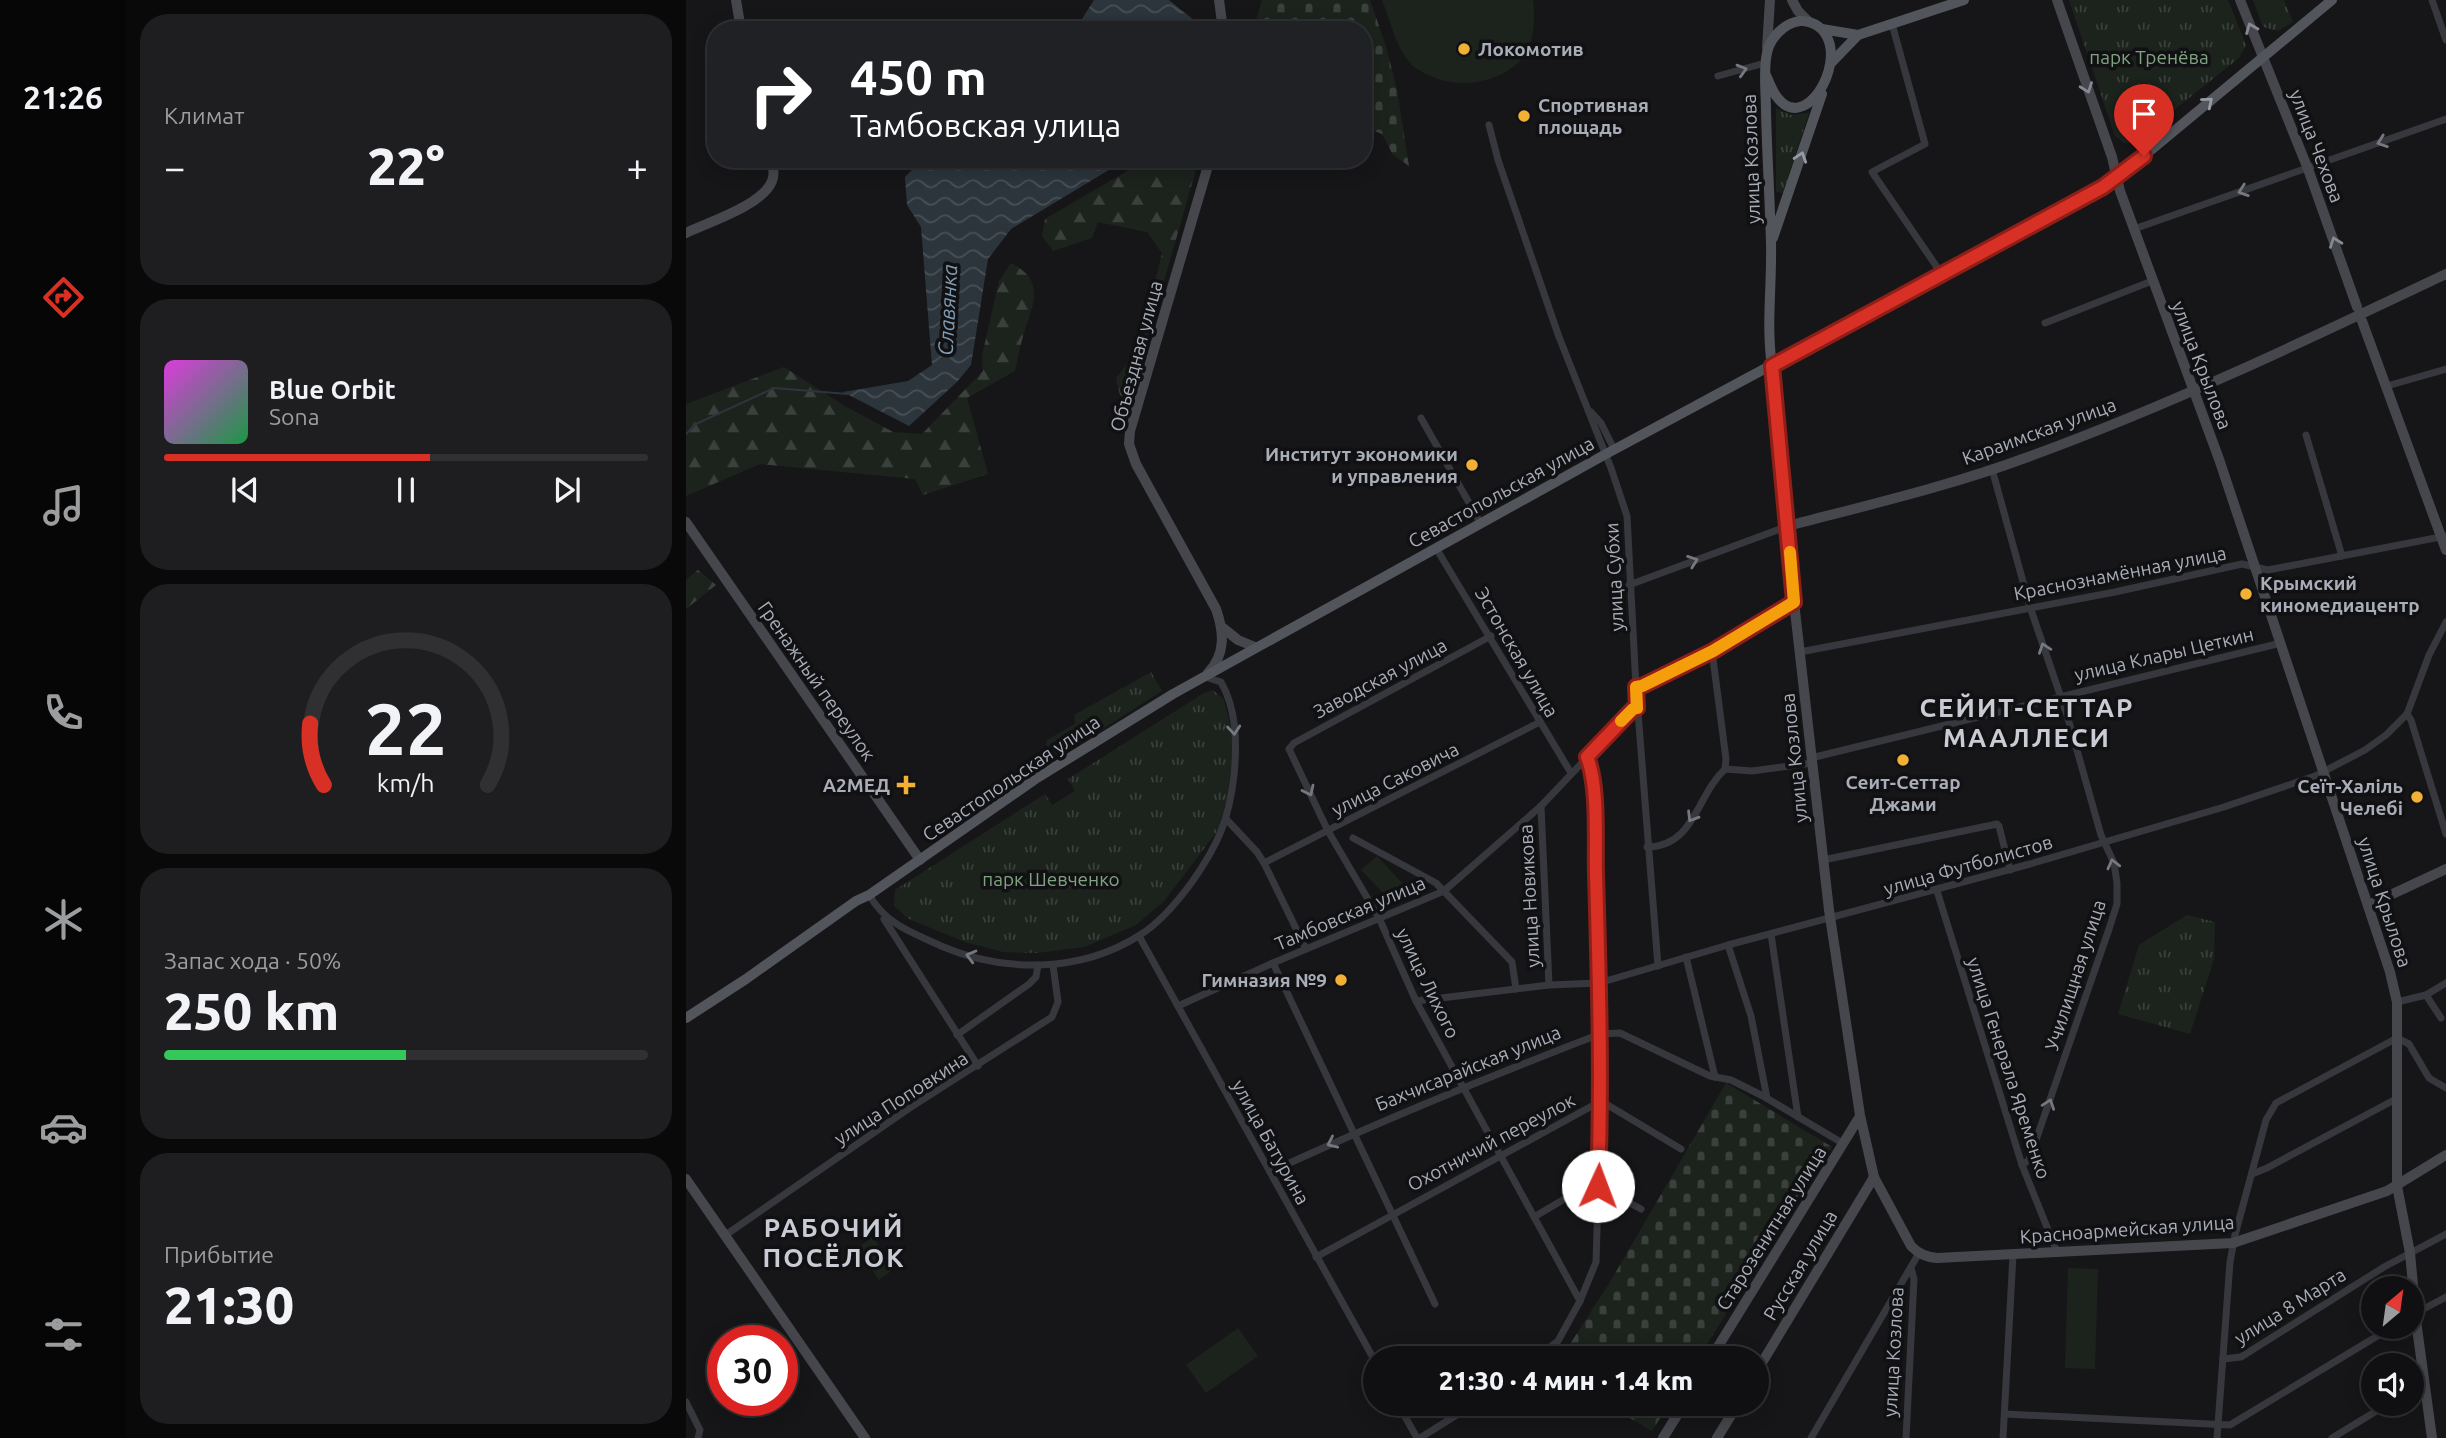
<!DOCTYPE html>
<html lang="ru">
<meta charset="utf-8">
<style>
body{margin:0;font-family:Ubuntu,sans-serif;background:#1e1e20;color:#f1f3f6;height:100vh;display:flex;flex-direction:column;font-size:26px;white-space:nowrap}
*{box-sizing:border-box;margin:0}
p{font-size:23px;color:#9c9d9f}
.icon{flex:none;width:38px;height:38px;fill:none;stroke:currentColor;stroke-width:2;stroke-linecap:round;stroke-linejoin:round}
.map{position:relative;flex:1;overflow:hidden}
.sheet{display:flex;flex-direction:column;gap:14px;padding:14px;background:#09090a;width:560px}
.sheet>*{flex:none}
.hud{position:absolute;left:21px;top:21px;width:665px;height:147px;border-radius:28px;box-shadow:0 4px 18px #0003,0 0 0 2px #303032;background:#202124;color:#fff;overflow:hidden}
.needle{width:46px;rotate:29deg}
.fabs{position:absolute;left:1675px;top:1276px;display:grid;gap:14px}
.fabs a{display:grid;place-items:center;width:63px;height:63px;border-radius:50%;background:#101012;box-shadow:0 4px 18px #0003,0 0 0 2px #303032;font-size:35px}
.speed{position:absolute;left:21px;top:1325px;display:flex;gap:14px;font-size:35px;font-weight:700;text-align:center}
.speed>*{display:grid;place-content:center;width:91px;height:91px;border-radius:50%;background:#101012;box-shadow:0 4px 18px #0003,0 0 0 2px #303032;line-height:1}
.speed .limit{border:10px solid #d22;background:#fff;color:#111}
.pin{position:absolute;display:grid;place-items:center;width:60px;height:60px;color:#fff;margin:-72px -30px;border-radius:50% 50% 50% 0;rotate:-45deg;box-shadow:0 0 7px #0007}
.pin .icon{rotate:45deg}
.me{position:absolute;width:77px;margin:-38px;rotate:2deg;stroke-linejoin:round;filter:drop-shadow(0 0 5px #0008)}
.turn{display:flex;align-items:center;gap:24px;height:147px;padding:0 28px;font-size:32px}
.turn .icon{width:91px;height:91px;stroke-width:2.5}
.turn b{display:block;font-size:49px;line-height:60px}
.big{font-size:52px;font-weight:800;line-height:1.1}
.sheet .widget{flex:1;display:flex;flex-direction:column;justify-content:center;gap:10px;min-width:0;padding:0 24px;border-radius:28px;background:#1e1e20}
.sheet .dial{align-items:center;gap:0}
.dial svg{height:182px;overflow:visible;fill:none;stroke:#303032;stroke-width:7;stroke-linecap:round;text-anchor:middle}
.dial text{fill:#f1f3f6;stroke:none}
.song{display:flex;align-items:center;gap:21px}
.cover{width:84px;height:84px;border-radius:10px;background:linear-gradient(135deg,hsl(300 70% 55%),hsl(140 70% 35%))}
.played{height:7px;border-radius:4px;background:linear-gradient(90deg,#d93025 55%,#303032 55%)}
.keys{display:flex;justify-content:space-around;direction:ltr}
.heat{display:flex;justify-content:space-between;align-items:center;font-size:38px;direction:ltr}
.charge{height:10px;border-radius:5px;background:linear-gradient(90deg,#34c759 50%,#303032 0)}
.trip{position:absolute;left:677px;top:1346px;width:406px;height:70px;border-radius:35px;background:#101012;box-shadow:0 4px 18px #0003,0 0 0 2px #303032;font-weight:800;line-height:70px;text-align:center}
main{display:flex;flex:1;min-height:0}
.tabs{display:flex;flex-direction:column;width:126px;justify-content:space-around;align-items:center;background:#060607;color:#9c9d9f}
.tabs .icon{width:49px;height:49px}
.tabs .on{color:#d93025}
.tabs b{font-size:32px;color:#f1f3f6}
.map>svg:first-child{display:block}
.grass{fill:url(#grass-tufts)}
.forest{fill:url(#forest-firs)}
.cemetery{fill:url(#cemetery-stones)}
.pitch{fill:#1c231d}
.water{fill:url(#water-waves)}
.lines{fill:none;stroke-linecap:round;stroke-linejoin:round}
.stream{stroke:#2c353c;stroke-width:2}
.street{stroke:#37383d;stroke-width:7}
.secondary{stroke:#45474d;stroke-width:10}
.primary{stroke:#53555c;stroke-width:10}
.oneway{stroke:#858993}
.oneway2{stroke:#757881}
.oneway3{stroke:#979ba6}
.route-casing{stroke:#8d1f18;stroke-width:18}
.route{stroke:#d93025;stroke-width:12}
.slow{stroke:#f59e0b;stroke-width:12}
.poi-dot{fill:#f2b134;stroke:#111113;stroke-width:2.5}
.labels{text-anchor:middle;stroke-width:7;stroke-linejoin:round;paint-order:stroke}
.poi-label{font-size:19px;font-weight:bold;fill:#a8adb8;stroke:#111113;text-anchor:end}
.park-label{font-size:19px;fill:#7fa381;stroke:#111113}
.street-label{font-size:19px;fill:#a8adb8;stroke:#111113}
.water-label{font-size:21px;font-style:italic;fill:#7f9bb3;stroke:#111113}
.district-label{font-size:26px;font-weight:bold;letter-spacing:2px;fill:#c9ccd4;stroke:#111113}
</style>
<main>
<nav class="tabs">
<b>21:26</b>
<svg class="icon on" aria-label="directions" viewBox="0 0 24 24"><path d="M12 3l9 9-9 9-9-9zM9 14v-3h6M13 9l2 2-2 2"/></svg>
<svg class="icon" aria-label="music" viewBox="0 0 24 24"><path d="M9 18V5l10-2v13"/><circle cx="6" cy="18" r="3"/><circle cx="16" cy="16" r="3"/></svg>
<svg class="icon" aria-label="phone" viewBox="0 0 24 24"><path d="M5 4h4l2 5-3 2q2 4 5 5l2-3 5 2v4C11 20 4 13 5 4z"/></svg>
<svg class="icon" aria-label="climate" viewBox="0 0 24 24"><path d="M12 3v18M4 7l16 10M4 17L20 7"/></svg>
<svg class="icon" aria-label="car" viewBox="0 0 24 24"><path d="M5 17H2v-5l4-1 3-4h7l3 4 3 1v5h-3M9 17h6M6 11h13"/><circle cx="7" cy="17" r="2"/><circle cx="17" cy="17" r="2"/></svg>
<svg class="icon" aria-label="filters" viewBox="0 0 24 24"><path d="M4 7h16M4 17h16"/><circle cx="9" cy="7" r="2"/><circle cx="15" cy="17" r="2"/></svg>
</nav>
<section class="sheet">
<div class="widget"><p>Климат</p>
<div class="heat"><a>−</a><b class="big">22°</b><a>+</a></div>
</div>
<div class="widget">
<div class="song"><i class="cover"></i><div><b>Blue Orbit</b><p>Sona</p></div></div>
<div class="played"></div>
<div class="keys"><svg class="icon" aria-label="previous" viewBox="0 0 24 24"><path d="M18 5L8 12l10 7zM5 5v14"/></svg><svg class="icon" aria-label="pause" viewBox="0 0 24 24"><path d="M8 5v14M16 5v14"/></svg><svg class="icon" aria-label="next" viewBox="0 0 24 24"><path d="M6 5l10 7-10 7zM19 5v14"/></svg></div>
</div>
<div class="widget dial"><svg viewBox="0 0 100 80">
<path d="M14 69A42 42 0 1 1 86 69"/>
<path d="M14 69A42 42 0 0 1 8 42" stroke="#d93025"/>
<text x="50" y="56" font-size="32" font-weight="700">22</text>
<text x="50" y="72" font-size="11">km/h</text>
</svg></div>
<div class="widget"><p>Запас хода · 50%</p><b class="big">250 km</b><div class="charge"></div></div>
<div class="widget"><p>Прибытие</p><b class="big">21:30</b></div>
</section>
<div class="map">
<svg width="1760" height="1438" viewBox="0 0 1760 1438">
<defs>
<pattern id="grass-tufts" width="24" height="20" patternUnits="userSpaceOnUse" patternTransform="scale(1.75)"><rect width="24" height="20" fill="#1c231d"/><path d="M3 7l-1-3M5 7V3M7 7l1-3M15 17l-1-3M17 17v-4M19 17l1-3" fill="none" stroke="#3a403c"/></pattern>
<pattern id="forest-firs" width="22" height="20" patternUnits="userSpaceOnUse" patternTransform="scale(1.75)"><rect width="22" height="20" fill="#1c231d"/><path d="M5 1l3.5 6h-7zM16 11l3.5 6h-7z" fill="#3a403c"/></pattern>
<pattern id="cemetery-stones" width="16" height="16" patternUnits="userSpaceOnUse" patternTransform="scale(1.75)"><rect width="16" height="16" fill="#1c231d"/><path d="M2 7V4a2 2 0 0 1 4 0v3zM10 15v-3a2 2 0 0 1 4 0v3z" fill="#3a403c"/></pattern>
<pattern id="water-waves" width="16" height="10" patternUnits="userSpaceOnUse" patternTransform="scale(1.75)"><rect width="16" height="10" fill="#2c353c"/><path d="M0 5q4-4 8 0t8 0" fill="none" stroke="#485056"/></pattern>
</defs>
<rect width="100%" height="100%" fill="#161618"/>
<g class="grass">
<path d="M1383,0H1542L1560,45L1553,58L1448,142L1438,143L1429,136Z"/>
<path d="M1567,0H1598L1607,22L1592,31L1577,27Z"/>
<path d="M1090,108L1105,115L1123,113L1097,193L1090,192Z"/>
<path d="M465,672L476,691L374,756L362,749L360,744L361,740L389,724L388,715Z"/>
<path d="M527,690L538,700L546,732V761L541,798L532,830L479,900L450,925L398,947L351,953L317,952L279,942L223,919L208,906L209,890L359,794L366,805L389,791L382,779L518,693Z"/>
<path d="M1501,915L1529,922L1528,959L1504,1034L1432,1014L1453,945Z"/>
</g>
<g class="forest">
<path d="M462,159H513L444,400L434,395L430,378L452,351L476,253L461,232L412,222L406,238L367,251L356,236L359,219Z"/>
<path d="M325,263C360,281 347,304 338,333C334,346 332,358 329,371L281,398L302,474L237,495L229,479L74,464L0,496V404L98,367L157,405L207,432L236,434L297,371L296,356L313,281Z"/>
<path d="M12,570L30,585L0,609V580Z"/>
</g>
<g class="cemetery">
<path d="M576,0H684L700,46L711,90L723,166L707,155L696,134L677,127V30H567Z"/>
<path d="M1040,1083L1146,1147L1012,1358H875L924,1282Z"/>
<path d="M920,1404H983L966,1431Z"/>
</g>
<g class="pitch">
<path d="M696,0H847C850,19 848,46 834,61C809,86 767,89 738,73C734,70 728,68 725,64C710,48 704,20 696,0Z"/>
<path d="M691,856L718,885L703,899L675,870Z"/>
<path d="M187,1237L208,1269L193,1280L171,1248Z"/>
<path d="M1382,1268L1412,1269L1409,1369L1379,1368Z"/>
<path d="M552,1328L572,1356L520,1393L500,1365Z"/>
</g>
<g class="water">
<path d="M408,0H483L514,25L516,30H389Z"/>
<path d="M237,159H441L325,229L302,259L285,365L271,382L223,426L157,392L222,381L246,365L235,227L221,205L219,177Z"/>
</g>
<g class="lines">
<path class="stream" d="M0,434L10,424L88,388L162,394"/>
<g class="street">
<path d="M1746,0L1760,40"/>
<path d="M1206,24L1239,144L1186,172L1255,273"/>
<path d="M1032,76L1079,63"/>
<path d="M803,125L812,160L873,337L925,468L941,516L950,687L972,966"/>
<path d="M1448,229L1760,119"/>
<path d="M1359,323L1466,281"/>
<path d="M1701,386L1760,369"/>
<path d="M905,412L915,423L928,449"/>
<path d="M735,418L795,524"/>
<path d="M1620,435L1656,556"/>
<path d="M1306,469L1344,607L1381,715L1415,835L1428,863L1431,883V904L1423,929L1343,1160L1336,1165"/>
<path d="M750,548L885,773"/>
<path d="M943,585L1102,526"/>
<path d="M805,636L608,743L603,749L642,831L693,918L730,1001L894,1301"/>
<path d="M1114,652L1429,592L1556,564L1582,570L1760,536"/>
<path d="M950,687L956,686L1026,651L1108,602"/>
<path d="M1721,714L1725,720L1760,834"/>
<path d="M1125,758L1595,643"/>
<path d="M1039,769L1066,771L1126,763"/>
<path d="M855,806L863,985"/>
<path d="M541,820L571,852L578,863L620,949"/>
<path d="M667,838L750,883L826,962L830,989"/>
<path d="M961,847C1009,846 1010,796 1039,769L1040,759L1026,651"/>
<path d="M1137,860L1311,824L1313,826L1324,870"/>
<path d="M578,863L854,722"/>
<path d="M1251,891L1336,1165L1371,1252"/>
<path d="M183,895C201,925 225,932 255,946C318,973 395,973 454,935C475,922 492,901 506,882C532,845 543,820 548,775C551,744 551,710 535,682L519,677"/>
<path d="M198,919L292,1066"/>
<path d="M1085,934L1112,1117"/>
<path d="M453,936L690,1363"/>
<path d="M1042,945L1065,1016L1081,1098"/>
<path d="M1000,957L1029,1077"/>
<path d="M587,963L749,1304"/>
<path d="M1740,995L1755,1018"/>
<path d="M730,1001L863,985L913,983L1042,945L1344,864L1538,807L1629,776L1679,750L1700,735L1721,714L1743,655L1760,622"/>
<path d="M1711,1002L1740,995L1760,983"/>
<path d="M492,1006L587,963L758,891L855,806L947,709L951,708"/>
<path d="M271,1035L343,984L350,977L352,965"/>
<path d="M584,1172C692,1122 802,1077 914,1034L934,1033L1024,1076L1045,1080L1077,1096L1158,1144"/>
<path d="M1566,1174L1581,1168L1710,1099"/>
<path d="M848,1217L897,1188L912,1186L955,1209"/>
<path d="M38,1236L225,1107L366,1017L372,1002L367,965"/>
<path d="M630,1257L915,1101L995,1149"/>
<path d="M1726,1315L1760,1297"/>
<path d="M850,1358L872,1341L894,1301L910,1262L915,1101L907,790L901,757"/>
<path d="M1537,1359L1555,1357L1698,1267L1760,1234"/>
<path d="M1726,1389L1738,1381"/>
<path d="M0,1402L14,1430L12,1438"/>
<path d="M712,1404L731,1438"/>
<path d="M1319,1414L1544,1425L1708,1326"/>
<path d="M734,1438L788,1404"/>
<path d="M1125,1438L1233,1253"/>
<path d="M1220,1438L1228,1279L1225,1268"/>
<path d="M1317,1438L1327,1255"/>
<path d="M1531,1438L1544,1262L1549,1235L1580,1120L1590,1103L1711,1038L1723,1044L1743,1078L1760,1088"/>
<path d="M1646,1438L1702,1404"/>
</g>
<g class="secondary">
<path d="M50,0L55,30"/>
<path d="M533,0L537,30"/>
<path d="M1106,0L1112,11L1123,22"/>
<path d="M1371,0L1426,157L1434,191L1533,459L1704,972L1711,1002V1186L1724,1253L1731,1328L1746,1438"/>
<path d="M1554,0L1622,169L1671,307"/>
<path d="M1081,48L1084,0"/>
<path d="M0,233C23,222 77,205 86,181C89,174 87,167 85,159"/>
<path d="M1676,321L1760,550"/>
<path d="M1086,366L1108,602L1143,910L1174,1115L1188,1177L1225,1246C1233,1254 1240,1257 1251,1258L1547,1243L1701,1191L1760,1155"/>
<path d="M0,522L234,860"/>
<path d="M1102,526C1182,505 1264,486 1342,457C1485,405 1623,339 1760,274"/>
<path d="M537,628L552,640L569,647"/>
<path d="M522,673C540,654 538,632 530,609L450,464L443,444L444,431L524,159"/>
<path d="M1683,905L1760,869"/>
<path d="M0,1179L179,1438"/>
<path d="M1025,1358L1174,1116"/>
<path d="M1071,1371L1188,1177"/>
<path d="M977,1438L998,1404"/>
<path d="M1031,1438L1052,1404"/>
</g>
<g class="primary">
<path d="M1136,29L1172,35"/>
<path d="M1145,63L1172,35L1278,0"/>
<path d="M1079,73C1083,81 1086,91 1091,97C1118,134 1159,67 1140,35C1135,26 1124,20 1114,21C1098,23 1084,38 1081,53C1077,71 1080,92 1080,111C1081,155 1084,200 1085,244C1086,285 1080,326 1086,366"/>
<path d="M1087,238L1136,94"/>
<path d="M0,1018L60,979L170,901L183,895L351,778L487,694L920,454L1417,187L1453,160L1646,0"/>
</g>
</g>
<defs><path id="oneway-chevron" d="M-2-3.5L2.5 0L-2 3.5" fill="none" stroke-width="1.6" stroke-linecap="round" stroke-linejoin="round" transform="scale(1.75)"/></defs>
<g class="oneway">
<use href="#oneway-chevron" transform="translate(1565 28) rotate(-112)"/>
<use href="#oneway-chevron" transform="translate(1401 88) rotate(70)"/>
<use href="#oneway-chevron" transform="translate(1649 242) rotate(-110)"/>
</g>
<g class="oneway2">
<use href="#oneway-chevron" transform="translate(1056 70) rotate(-16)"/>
<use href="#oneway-chevron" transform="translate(1696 142) rotate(160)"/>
<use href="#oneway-chevron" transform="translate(1557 191) rotate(161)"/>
<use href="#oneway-chevron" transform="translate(1007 561) rotate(-20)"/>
<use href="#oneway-chevron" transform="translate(1358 648) rotate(-109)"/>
<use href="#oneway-chevron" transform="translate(548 730) rotate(85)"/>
<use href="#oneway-chevron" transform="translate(623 791) rotate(64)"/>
<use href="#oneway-chevron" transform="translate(1006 817) rotate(121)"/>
<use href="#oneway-chevron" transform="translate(1427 864) rotate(-104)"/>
<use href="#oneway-chevron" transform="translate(285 956) rotate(-165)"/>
<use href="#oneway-chevron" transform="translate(1363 1104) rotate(-71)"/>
<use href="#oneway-chevron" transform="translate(646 1143) rotate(155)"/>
</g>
<g class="oneway3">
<use href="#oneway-chevron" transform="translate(1522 102) rotate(-40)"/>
<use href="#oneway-chevron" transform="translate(1115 157) rotate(-72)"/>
</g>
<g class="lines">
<defs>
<path id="route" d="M912,1186C916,1082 913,978 910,874C909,841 913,787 901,757L947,709L951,708L950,687L956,686L1027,651L1108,602L1086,366L1417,187L1458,156"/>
</defs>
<use href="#route" class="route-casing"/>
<use href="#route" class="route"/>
<path class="slow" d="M935,721L947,709L951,708L950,687L956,686L1027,651L1108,602L1104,552"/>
</g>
<g class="poi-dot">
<circle cx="778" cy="49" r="7"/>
<circle cx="838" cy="116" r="7"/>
<circle cx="786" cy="465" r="7"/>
<circle cx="1560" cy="594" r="7"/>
<circle cx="1217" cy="760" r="7"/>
<path d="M216.5 774.5h7v7h7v7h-7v7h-7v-7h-7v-7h7z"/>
<circle cx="1731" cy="797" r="7"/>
<circle cx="655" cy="980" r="7"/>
</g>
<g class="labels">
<g class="poi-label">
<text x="792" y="56" text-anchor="start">Локомотив</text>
<text x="852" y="112" text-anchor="start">Спортивная<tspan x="852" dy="22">площадь</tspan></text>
<text x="772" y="461">Институт экономики<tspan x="772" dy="22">и управления</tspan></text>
<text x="1574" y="590" text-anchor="start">Крымский<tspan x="1574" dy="22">киномедиацентр</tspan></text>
<text x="1217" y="789" text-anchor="middle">Сеит-Сеттар<tspan x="1217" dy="22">Джами</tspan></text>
<text x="204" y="792">А2МЕД</text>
<text x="1717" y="793">Сеїт-Халіль<tspan x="1717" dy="22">Челебі</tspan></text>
<text x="641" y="987">Гимназия №9</text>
</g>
<g class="park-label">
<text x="1463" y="64">парк Тренёва</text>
<text x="365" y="886">парк Шевченко</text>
</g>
<g class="street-label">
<text transform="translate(1631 146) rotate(69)" y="7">улица Чехова</text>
<text transform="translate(1065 159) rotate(-92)" y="7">улица Козлова</text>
<text transform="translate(450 356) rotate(-75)" y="7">Объездная улица</text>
<text transform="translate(1516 365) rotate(69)" y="7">улица Крылова</text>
<text transform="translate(1353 431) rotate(-20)" y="7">Караимская улица</text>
<text transform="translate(815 492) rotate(-29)" y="7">Севастопольская улица</text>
<text transform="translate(1434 573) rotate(-11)" y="7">Краснознамённая улица</text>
<text transform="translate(928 577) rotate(-93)" y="7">улица Субхи</text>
<text transform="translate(831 652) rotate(60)" y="7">Эстонская улица</text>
<text transform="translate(1478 654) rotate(-13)" y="7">улица Клары Цеткин</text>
<text transform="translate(694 678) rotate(-28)" y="7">Заводская улица</text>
<text transform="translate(131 681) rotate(55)" y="7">Гренажный переулок</text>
<text transform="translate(1108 758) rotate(-96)" y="7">улица Козлова</text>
<text transform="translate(325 778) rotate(-34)" y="7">Севастопольская улица</text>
<text transform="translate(709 779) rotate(-27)" y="7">улица Саковича</text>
<text transform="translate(1282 865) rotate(-16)" y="7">улица Футболистов</text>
<text transform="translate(843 896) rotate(-93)" y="7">улица Новикова</text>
<text transform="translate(1699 902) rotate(72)" y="7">улица Крылова</text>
<text transform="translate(664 913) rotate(-23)" y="7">Тамбовская улица</text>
<text transform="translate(1389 975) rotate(-72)" y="7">Училищная улица</text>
<text transform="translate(742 983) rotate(64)" y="7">улица Лихого</text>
<text transform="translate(782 1068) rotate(-22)" y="7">Бахчисарайская улица</text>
<text transform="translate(1323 1068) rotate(72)" y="7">улица Генерала Яременко</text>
<text transform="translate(215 1098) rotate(-33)" y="7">улица Поповкина</text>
<text transform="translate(585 1142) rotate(61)" y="7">улица Батурина</text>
<text transform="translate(805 1142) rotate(-28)" y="7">Охотничий переулок</text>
<text transform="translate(1085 1228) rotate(-58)" y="7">Старозенитная улица</text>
<text transform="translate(1441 1229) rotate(-4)" y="7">Красноармейская улица</text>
<text transform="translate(1114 1265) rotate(-59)" y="7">Русская улица</text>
<text transform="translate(1604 1306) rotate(-32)" y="7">улица 8 Марта</text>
<text transform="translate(1207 1352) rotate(-87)" y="7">улица Козлова</text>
</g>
<g class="water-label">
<text transform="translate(262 310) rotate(-87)" y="7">Славянка</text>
</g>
<g class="district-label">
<text x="1341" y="717">СЕЙИТ-СЕТТАР<tspan x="1341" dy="30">МААЛЛЕСИ</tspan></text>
<text x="148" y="1237">РАБОЧИЙ<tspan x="148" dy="30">ПОСЁЛОК</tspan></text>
</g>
</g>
</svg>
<div class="fabs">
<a><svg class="needle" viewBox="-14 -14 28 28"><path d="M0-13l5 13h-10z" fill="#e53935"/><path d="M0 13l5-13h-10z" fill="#9c9d9f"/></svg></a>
<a><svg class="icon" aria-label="sound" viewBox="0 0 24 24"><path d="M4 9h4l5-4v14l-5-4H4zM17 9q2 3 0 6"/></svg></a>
</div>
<div class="speed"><div class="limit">30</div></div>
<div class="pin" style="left:1458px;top:156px;background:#d93025"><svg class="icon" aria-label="arrive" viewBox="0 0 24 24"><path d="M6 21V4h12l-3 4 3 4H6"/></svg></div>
<svg class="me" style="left:912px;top:1186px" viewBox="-20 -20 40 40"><circle r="19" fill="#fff"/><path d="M0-13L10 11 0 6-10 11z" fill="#d93025"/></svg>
<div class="trip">21:30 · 4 мин · 1.4 km</div>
<div class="hud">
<div class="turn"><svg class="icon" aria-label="right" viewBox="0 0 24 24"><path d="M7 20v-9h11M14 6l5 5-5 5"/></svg><div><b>450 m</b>Тамбовская улица</div></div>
</div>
</div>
</main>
